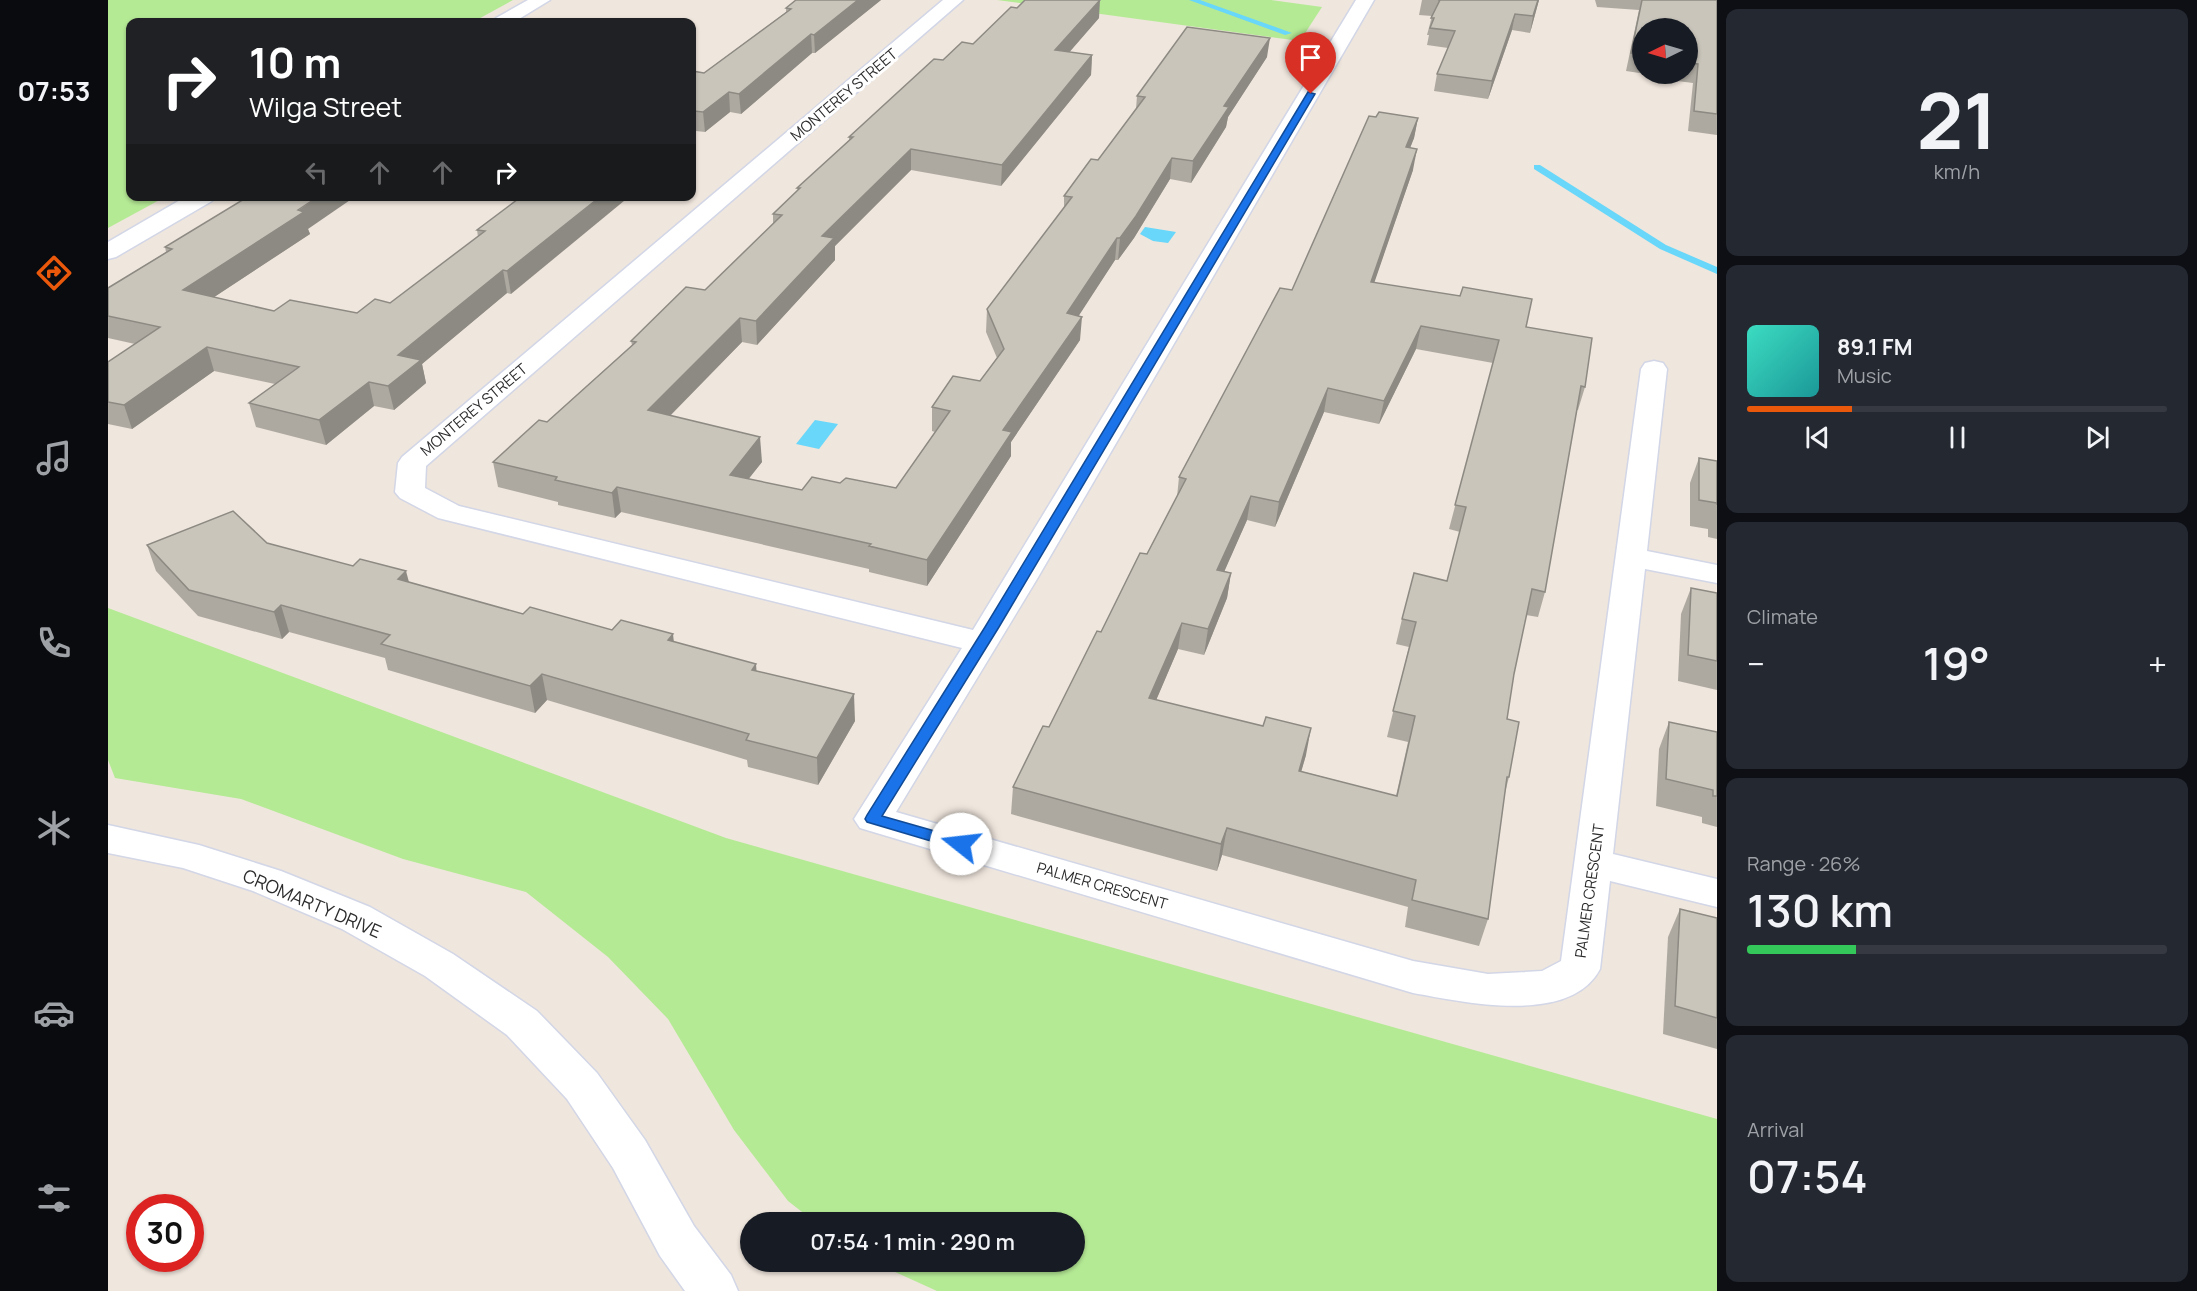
<!DOCTYPE html>
<meta charset="utf-8">
<style>
body{margin:0;font-family:Manrope,sans-serif;background:#242831;color:#f1f3f6;height:100vh;display:flex;flex-direction:column;font-size:22px;white-space:nowrap}
*{box-sizing:border-box;margin:0}
p{font-size:20px;color:#9ea1a6}
.icon{flex:none;width:33px;height:33px;fill:none;stroke:currentColor;stroke-width:2;stroke-linecap:round;stroke-linejoin:round}
.map{position:relative;flex:1;overflow:hidden}
.sheet{display:flex;flex-direction:column;gap:9px;padding:9px;background:#0d0f14;width:480px}
.sheet>*{flex:none}
.guide{position:absolute;left:18px;top:18px;width:570px;height:183px;border-radius:12px;box-shadow:0 2px 4px #0004;background:#202124;color:#fff;overflow:hidden}
.needle{width:39px;rotate:265deg}
.controls{position:absolute;left:1524px;top:18px;display:grid;gap:12px}
.controls a{display:grid;place-items:center;width:66px;height:66px;border-radius:50%;background:#171b24;box-shadow:0 2px 4px #0004;font-size:30px}
.speed{position:absolute;left:18px;top:1194px;display:flex;gap:12px;font-size:30px;font-weight:700;text-align:center}
.speed>*{display:grid;place-content:center;width:78px;height:78px;border-radius:50%;background:#171b24;box-shadow:0 2px 4px #0004;line-height:1}
.speed .limit{border:9px solid #d22;background:#fff;color:#111}
.pin{position:absolute;display:grid;place-items:center;width:51px;height:51px;color:#fff;margin:-62px -26px;border-radius:50% 50% 50% 0;rotate:-45deg;box-shadow:0 0 6px #0007}
.pin .icon{rotate:45deg}
.me{position:absolute;width:66px;margin:-33px;rotate:286deg;stroke-linejoin:round;filter:drop-shadow(0 0 4px #0008)}
.turn{display:flex;align-items:center;gap:21px;height:126px;padding:0 24px;font-size:27px}
.turn .icon{width:78px;height:78px;stroke-width:2.5}
.turn b{display:block;font-size:42px;line-height:51px}
.lanes{display:flex;align-items:center;height:57px;padding:0 24px;background:#0003;justify-content:center;gap:30px;direction:ltr}
.lanes .off{opacity:.35}
.big{font-size:45px;font-weight:600;line-height:1.1}
.sheet .card{flex:1;display:flex;flex-direction:column;justify-content:center;gap:9px;min-width:0;padding:0 21px;border-radius:12px;background:#242831}
.sheet .dial{align-items:center;gap:0}
.dial b{font-size:78px;line-height:1}
.song{display:flex;align-items:center;gap:18px}
.cover{width:72px;height:72px;border-radius:9px;background:linear-gradient(135deg,hsl(170 70% 55%),hsl(180 70% 35%))}
.played{height:6px;border-radius:3px;background:linear-gradient(90deg,#ea580c 25%,#363941 25%)}
.keys{display:flex;justify-content:space-around;direction:ltr}
.heat{display:flex;justify-content:space-between;align-items:center;font-size:33px;direction:ltr}
.charge{height:9px;border-radius:4px;background:linear-gradient(90deg,#34c759 26%,#363941 0)}
.trip{position:absolute;left:632px;top:1212px;width:345px;height:60px;border-radius:30px;background:#171b24;box-shadow:0 2px 4px #0004;font-weight:600;line-height:60px;text-align:center}
main{display:flex;flex:1;min-height:0}
.menu{display:flex;flex-direction:column;width:108px;justify-content:space-around;align-items:center;background:#090b0e;color:#9ea1a6}
.menu .icon{width:42px;height:42px}
.menu .active{color:#ea580c}
.menu b{font-size:27px;color:#f1f3f6}
.map>svg:first-child{display:block}
.green{fill:#b5ea95}
.water{fill:#68d7f9}
.lines{fill:none;stroke-linecap:round;stroke-linejoin:round}
.stream{fill:#68d7f9;fill-rule:evenodd}
.minor-casing{stroke:#d2d6e6;stroke-width:3}
.minor{fill:#fff;fill-rule:evenodd}
.wall{fill:#ada9a1;fill-rule:evenodd}
.shaded-wall{fill:#8d8a83}
.building{fill:#c9c5bb;stroke:#8d8a83;stroke-width:1.5;fill-rule:evenodd}
.route{fill:#1a73e8;stroke:#114b97;stroke-width:1.5}
.labels{text-anchor:middle;stroke-width:6;stroke-linejoin:round;paint-order:stroke}
.street-label{font-size:15px;fill:#2c2c2c;stroke:#fff}
.near-street-label{font-size:18px;fill:#2c2c2c;stroke:#fff}
</style>
<main>
<nav class="menu">
<b>07:53</b>
<svg class="icon active" aria-label="directions" viewBox="0 0 24 24"><path d="M12 3l9 9-9 9-9-9zM9 14v-3h6M13 9l2 2-2 2"/></svg>
<svg class="icon" aria-label="music" viewBox="0 0 24 24"><path d="M9 18V5l10-2v13"/><circle cx="6" cy="18" r="3"/><circle cx="16" cy="16" r="3"/></svg>
<svg class="icon" aria-label="phone" viewBox="0 0 24 24"><path d="M5 4h4l2 5-3 2q2 4 5 5l2-3 5 2v4C11 20 4 13 5 4z"/></svg>
<svg class="icon" aria-label="climate" viewBox="0 0 24 24"><path d="M12 3v18M4 7l16 10M4 17L20 7"/></svg>
<svg class="icon" aria-label="car" viewBox="0 0 24 24"><path d="M5 17H2v-5l4-1 3-4h7l3 4 3 1v5h-3M9 17h6M6 11h13"/><circle cx="7" cy="17" r="2"/><circle cx="17" cy="17" r="2"/></svg>
<svg class="icon" aria-label="filters" viewBox="0 0 24 24"><path d="M4 7h16M4 17h16"/><circle cx="9" cy="7" r="2"/><circle cx="15" cy="17" r="2"/></svg>
</nav>
<div class="map">
<svg width="1609" height="1291" viewBox="0 0 1609 1291">
<rect width="100%" height="100%" fill="#efe6dd"/>
<g class="green">
<path d="M0,0H405L365,22H22V196L57,197L0,228Z"/>
<path d="M889,0H1163L1214,7L1192,41Z"/>
<path d="M0,608L618,838L1609,1119V1291H829L765,1262H966V1222H707L680,1201L626,1130L560,1019L500,957L418,892L295,859L133,799L7,778L0,760Z"/>
</g>
<g class="water">
<path d="M1037,227L1068,232L1060,243L1045,241L1032,234Z"/>
<path d="M707,420L730,424L711,449L688,444Z"/>
</g>
<g class="lines">
<g class="stream">
<path d="M1081,0H1092L1184,33L1177,35Z"/>
<path d="M1426,165H1432L1558,245L1609,267V274L1552,249L1426,169Z"/>
</g>
<defs>
<g id="minor">
<path d="M420,0H442L406,22H385L388,18Z"/>
<path d="M835,0H855L318,466L317,488L351,506L865,630L1248,0H1266L929,579L788,812L1305,961L1380,974L1434,971L1453,961L1533,369L1537,363L1546,361L1555,363L1559,369L1539,551L1609,565V583L1537,569L1505,854L1609,879V907L1502,881L1492,969C1462,1026 1355,1002 1305,993L752,828L746,819L854,648L330,518L292,498L287,492L290,463L294,457Z"/>
<path d="M79,196H107L104,201L8,257L0,259V242Z"/>
<path d="M0,825L91,845L173,871L262,907L345,954L429,1011L489,1073L537,1140L586,1226L623,1275L630,1291H577L552,1256L505,1168L459,1099L399,1035L317,976L234,929L145,891L75,868L0,853Z"/>
</g>
</defs>
<use href="#minor" class="minor-casing"/>
<use href="#minor" class="minor"/>
</g>
<g class="wall">
<path d="M688,0H773L707,53H704L633,114L622,112L597,132L588,131L584,134V71L596,73L678,12V8Z"/>
<path d="M1314,0H1431L1422,33L1404,30L1380,99L1326,91L1329,74L1340,48L1319,45L1321,35H1319L1324,16L1311,15Z"/>
<path d="M1487,0H1609V135L1580,131L1585,83L1538,77V74L1518,71L1531,10L1489,7ZM1534,28H1580V74H1534Z"/>
<path d="M991,18L961,52L984,55L983,75L893,186L803,170L727,246V260L649,345L634,342L562,416L654,462L640,479L694,490L732,483L788,488L827,432L824,431V407L872,381L889,358L878,332L879,309L956,209V196L990,160L1028,109L1029,96L1159,57L1120,117L1118,127L1083,183L1062,179L1026,238L1010,260H1007L970,316L972,340L903,442V456L819,586L761,572V569L513,512L507,518L450,505V502L390,487L385,462L439,422L524,345L523,341L597,290L665,224V214L690,191L689,188L741,140V137L835,60L865,44Z"/>
<path d="M1268,117L1310,118L1306,138L1302,148L1305,170L1266,282L1418,327L1477,387L1470,410H1469L1437,592L1430,617L1418,615L1406,674L1399,719L1401,777L1397,793L1380,919L1371,946L1297,927L1300,907L1114,855L1109,871L903,814L905,787L941,727L993,632L1039,554L1069,497L1071,477L1184,290ZM1308,349L1385,363L1341,529L1352,532L1339,581L1294,619L1288,644L1301,647L1279,737L1300,742L1288,796L1193,771L1198,755L1048,700L1070,649L1096,655L1119,598L1123,573L1116,571L1139,520L1167,527L1216,412L1271,424Z"/>
<path d="M414,196L403,294L399,293L314,364L318,383L286,410L266,406L218,445L148,427L141,403L167,384L106,371L24,429L0,424V362L27,344L0,338V288L58,252L57,247L200,229L202,234L106,297L166,311L249,313L282,303L370,237L369,230Z"/>
<path d="M1591,458L1609,461V539L1600,537V529L1582,526V483Z"/>
<path d="M159,543L415,614L566,642L649,672L747,721L710,785L640,767L639,760L439,700L427,713L280,670L277,658L181,632L174,639L90,616L48,571L39,545Z"/>
<path d="M1583,588L1609,593V690L1570,681L1573,614Z"/>
<path d="M1561,722L1609,732V722V827L1594,823V817L1548,806L1551,749Z"/>
<path d="M1572,909L1609,918V1049L1555,1034L1560,937Z"/>
</g>
<g class="shaded-wall">
<path d="M750,0H773L707,53L706,35Z"/>
<path d="M992,0L991,18L946,70L947,50Z"/>
<path d="M1430,0H1431L1422,33L1425,16Z"/>
<path d="M1407,14L1404,30L1380,99L1384,81Z"/>
<path d="M703,34L704,53L633,114L631,94Z"/>
<path d="M1162,38L1159,57L1120,117L1118,127L1083,183L1085,161L1116,106Z"/>
<path d="M984,55L983,75L893,186L894,165Z"/>
<path d="M621,92L622,112L597,132L595,112Z"/>
<path d="M586,111L588,131L584,134V113Z"/>
<path d="M1310,118L1306,138L1294,168L1298,147Z"/>
<path d="M803,149V170L727,246V260L649,345L648,321L714,236Z"/>
<path d="M1309,149L1305,170L1259,304L1263,282Z"/>
<path d="M1064,158L1062,179L1026,238L1010,260L1012,238Z"/>
<path d="M211,196H248L200,229L202,234L82,313L75,290Z"/>
<path d="M493,196H522L403,294L399,271Z"/>
<path d="M1009,238L1007,260L957,337L959,313Z"/>
<path d="M395,270L399,293L314,364L318,383L286,410L280,386L290,355Z"/>
<path d="M974,317L972,340L903,442V456L819,586V560L895,430Z"/>
<path d="M632,318L634,342L543,435L540,410Z"/>
<path d="M1313,326L1308,349L1271,424L1276,401Z"/>
<path d="M99,347L106,371L24,429L16,405Z"/>
<path d="M261,382L266,406L218,445L211,420Z"/>
<path d="M1220,388L1216,412L1167,527L1171,502Z"/>
<path d="M652,437L654,462L624,500L622,475Z"/>
<path d="M509,487L513,512L507,518L504,493Z"/>
<path d="M1143,496L1139,520L1106,595L1109,570Z"/>
<path d="M298,571L305,597L290,579Z"/>
<path d="M1123,573L1119,598L1096,655L1100,629Z"/>
<path d="M173,605L181,632L174,639L166,612Z"/>
<path d="M1074,623L1070,649L1038,724L1041,698Z"/>
<path d="M565,634L568,661L560,640Z"/>
<path d="M648,664L650,691L644,670Z"/>
<path d="M434,674L439,700L427,713L422,686Z"/>
<path d="M746,694L747,721L710,785L709,758Z"/>
<path d="M1203,728L1198,755L1186,797L1191,771Z"/>
<path d="M1119,828L1114,855L1109,871L1113,844Z"/>
</g>
<g class="building">
<path d="M688,0H750L706,35L703,34L631,94L621,92L595,112L586,111L584,113V71L596,73L683,9L678,8Z"/>
<path d="M917,0H992L947,50L984,55L894,165L803,149L714,236L726,238L648,321L632,318L540,410L652,437L622,475L694,490L704,477L732,483L738,478L788,488L842,411L824,407L845,376L872,381L896,349L879,309L964,197L956,196L983,159L990,160L1037,97L1029,96L1079,27L1162,38L1116,106L1121,107L1085,161L1064,158L1028,216L1012,238H1009L959,313L974,317L895,430L904,432L819,560L761,546L763,544L509,487L504,493L447,480L449,477L385,462L431,420L439,422L528,342L523,341L578,287L597,290L674,215L665,214L692,188H689L745,137H741L826,59L835,60L854,42L865,44L903,7L909,8Z"/>
<path d="M1330,0H1430L1425,16L1407,14L1384,81L1329,74L1347,31L1322,28L1326,18H1323L1332,0Z"/>
<path d="M1534,0H1609V114L1586,111L1590,64L1580,63V28H1534V54L1523,53Z"/>
<path d="M1271,112L1310,118L1298,147L1309,149L1263,282L1352,296L1355,287L1424,299L1418,327L1484,338L1477,387L1473,386L1437,592L1424,589L1406,674L1399,719L1411,722L1401,777H1399L1380,919L1304,900L1308,880L1119,828L1113,844L905,787L935,726L941,727L989,631L993,632L1032,553L1039,554L1078,479L1071,477L1172,288L1184,290L1261,116L1268,117ZM1313,326L1391,340L1347,505L1358,507L1339,581L1306,573L1294,619L1308,622L1285,711L1307,716L1289,796L1191,771L1203,728L1158,717L1155,726L1041,698L1074,623L1100,629L1123,573L1109,570L1143,496L1171,502L1220,388L1276,401Z"/>
<path d="M141,196H211L190,210L196,212L75,290L166,311L182,300L249,313L267,299L282,303L377,231L369,230L414,196H493L399,271L395,270L290,355L313,360L280,386L261,382L211,420L141,403L191,367L99,347L16,405L0,402V362L52,327L0,316V288L64,249L57,247Z"/>
<path d="M1591,458L1609,461V505V503L1591,500Z"/>
<path d="M125,511L159,543L245,566L252,559L298,571L290,579L415,614L422,607L504,630L513,620L565,634L560,640L648,664L644,670L746,694L709,758L638,740L641,734L434,674L422,686L273,644L282,635L173,605L166,612L81,590L39,545Z"/>
<path d="M1583,588L1609,593V661L1580,655Z"/>
<path d="M1561,722L1609,732V796H1605V790L1558,779Z"/>
<path d="M1572,909L1609,918V1018L1567,1006Z"/>
</g>
<path class="route" d="M1200,92L1207,94L891,627L774,816L858,840L861,844L858,848L853,850L759,822L757,819L759,815L877,627Z"/>
<g class="labels">
<g class="street-label">
<text transform="translate(736 95) rotate(-40)" y="5">MONTEREY STREET</text>
<text transform="translate(366 410) rotate(-40)" y="5">MONTEREY STREET</text>
<text transform="translate(994 886) rotate(16)" y="5">PALMER CRESCENT</text>
<text transform="translate(1482 891) rotate(-82)" y="5">PALMER CRESCENT</text>
</g>
<g class="near-street-label">
<text transform="translate(204 904) rotate(23)" y="6">CROMARTY DRIVE</text>
</g>
</g>
</svg>
<div class="controls">
<a><svg class="needle" viewBox="-14 -14 28 28"><path d="M0-13l5 13h-10z" fill="#e53935"/><path d="M0 13l5-13h-10z" fill="#9ea1a6"/></svg></a>
</div>
<div class="speed"><div class="limit">30</div></div>
<div class="pin" style="left:1203px;top:94px;background:#d93025"><svg class="icon" aria-label="arrive" viewBox="0 0 24 24"><path d="M6 21V4h12l-3 4 3 4H6"/></svg></div>
<svg class="me" style="left:853px;top:844px" viewBox="-20 -20 40 40"><circle r="19" fill="#fff"/><path d="M0-13L10 11 0 6-10 11z" fill="#1a73e8"/></svg>
<div class="trip">07:54 · 1 min · 290 m</div>
<div class="guide">
<div class="turn"><svg class="icon" aria-label="right" viewBox="0 0 24 24"><path d="M7 20v-9h11M14 6l5 5-5 5"/></svg><div><b>10 m</b>Wilga Street</div></div>
<div class="lanes"><svg class="icon off" aria-label="left" viewBox="0 0 24 24"><path d="M17 20v-9H6M10 6l-5 5 5 5"/></svg><svg class="icon off" aria-label="ahead" viewBox="0 0 24 24"><path d="M12 20V5M6 11l6-6 6 6"/></svg><svg class="icon off" aria-label="ahead" viewBox="0 0 24 24"><path d="M12 20V5M6 11l6-6 6 6"/></svg><svg class="icon" aria-label="right" viewBox="0 0 24 24"><path d="M7 20v-9h11M14 6l5 5-5 5"/></svg></div>
</div>
</div>
<section class="sheet">
<div class="card dial"><b>21</b><p>km/h</p></div>
<div class="card">
<div class="song"><i class="cover"></i><div><b>89.1 FM</b><p>Music</p></div></div>
<div class="played"></div>
<div class="keys"><svg class="icon" aria-label="previous" viewBox="0 0 24 24"><path d="M18 5L8 12l10 7zM5 5v14"/></svg><svg class="icon" aria-label="pause" viewBox="0 0 24 24"><path d="M8 5v14M16 5v14"/></svg><svg class="icon" aria-label="next" viewBox="0 0 24 24"><path d="M6 5l10 7-10 7zM19 5v14"/></svg></div>
</div>
<div class="card"><p>Climate</p>
<div class="heat"><a>−</a><b class="big">19°</b><a>+</a></div>
</div>
<div class="card"><p>Range · 26%</p><b class="big">130 km</b><div class="charge"></div></div>
<div class="card"><p>Arrival</p><b class="big">07:54</b></div>
</section>
</main>
